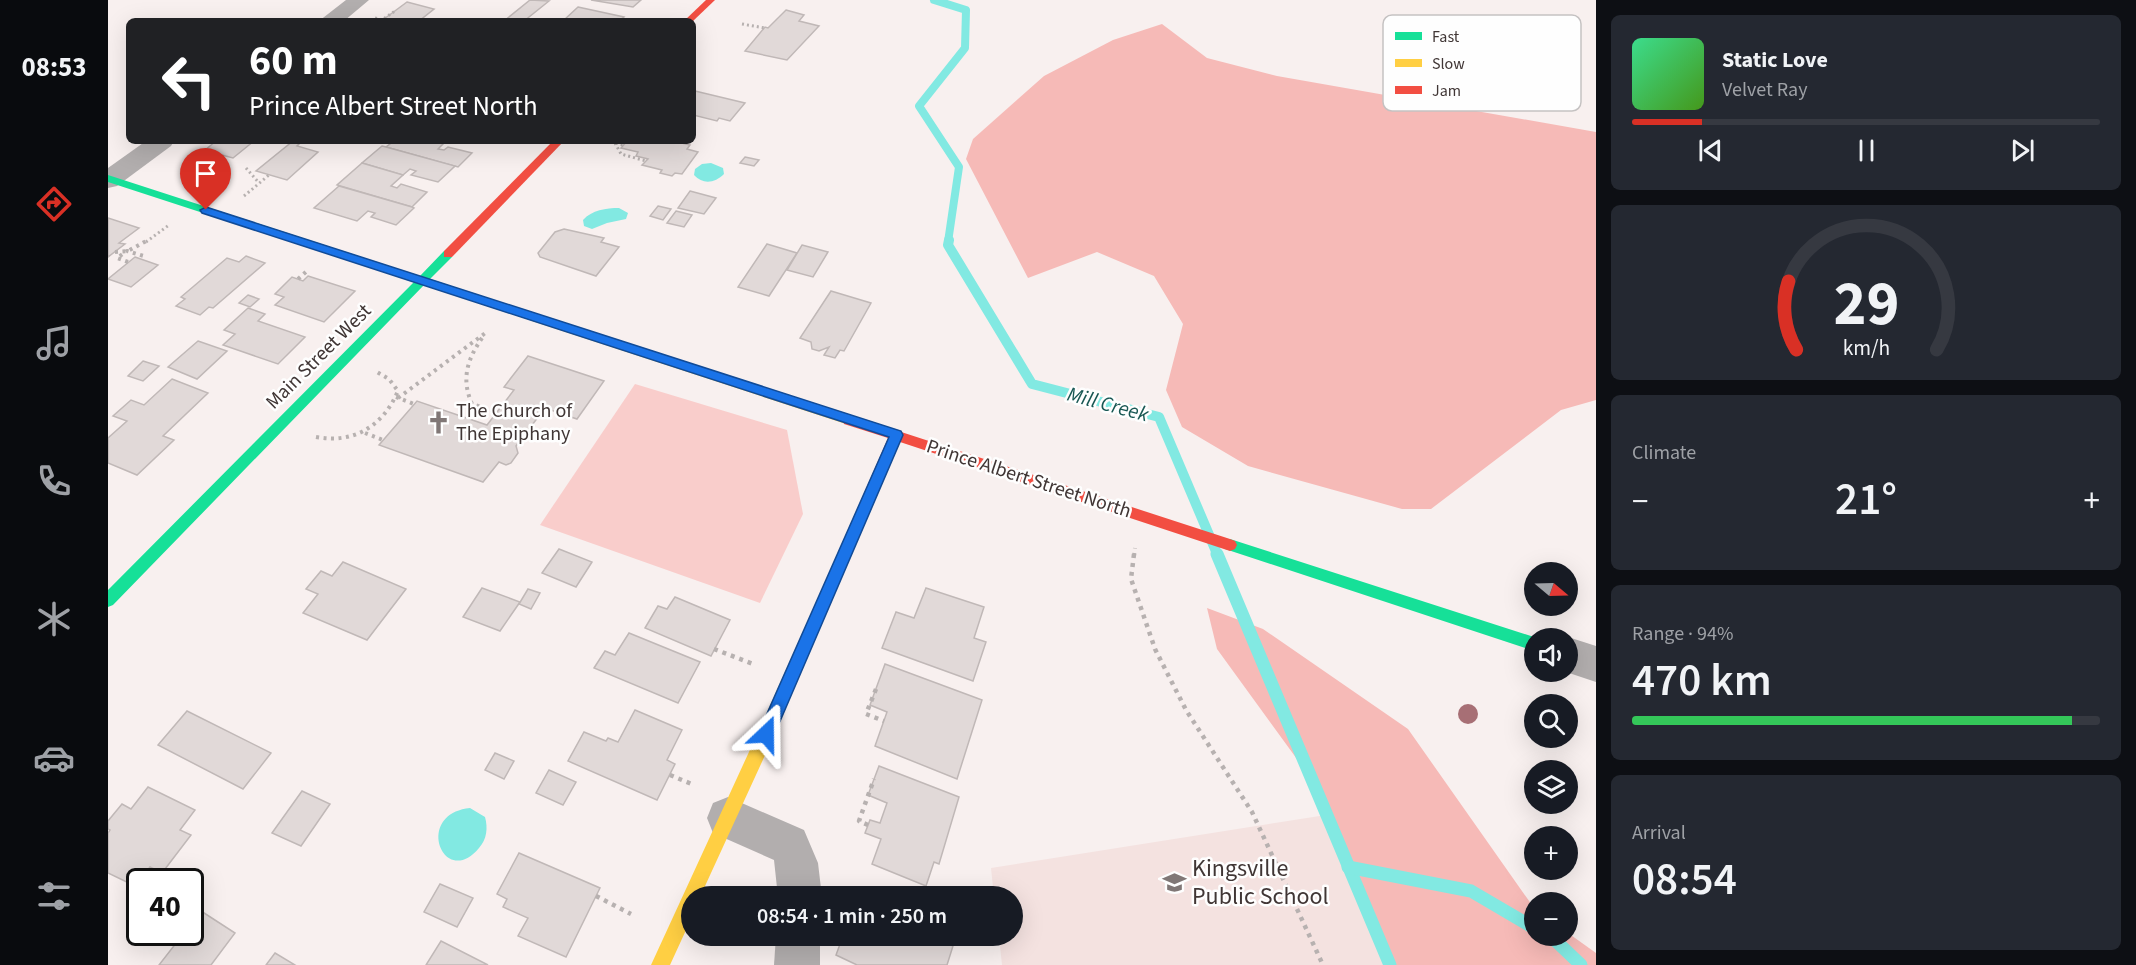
<!DOCTYPE html>
<meta charset="utf-8">
<style>
body{margin:0;font-family:"Source Sans 3",sans-serif;background:#242831;color:#f1f3f6;height:100vh;display:flex;flex-direction:column;font-size:22px;white-space:nowrap}
*{box-sizing:border-box;margin:0}
p{font-size:20px;color:#9ea1a6}
.icon{flex:none;width:33px;height:33px;fill:none;stroke:currentColor;stroke-width:2;stroke-linecap:round;stroke-linejoin:round}
.map{position:relative;flex:1;overflow:hidden}
.drawer{display:flex;flex-direction:column;gap:15px;padding:15px;background:#0d0f14;width:540px}
.drawer>*{flex:none}
.top-card{position:absolute;left:18px;top:18px;width:570px;height:126px;border-radius:9px;box-shadow:0 6px 24px #0002;background:#202124;color:#fff;overflow:hidden}
.needle{width:39px;rotate:109deg}
.controls{position:absolute;left:1416px;top:562px;display:grid;gap:12px}
.controls a{display:grid;place-items:center;width:54px;height:54px;border-radius:50%;background:#171b24;box-shadow:0 6px 24px #0002;font-size:30px}
.speed{position:absolute;left:18px;top:868px;display:flex;gap:12px;font-size:30px;font-weight:700;text-align:center}
.speed>*{display:grid;place-content:center;width:78px;height:78px;border-radius:50%;background:#171b24;box-shadow:0 6px 24px #0002;line-height:1}
.speed .limit{border:3px solid #111;border-radius:9px;background:#fff;color:#111}
.pin{position:absolute;display:grid;place-items:center;width:51px;height:51px;color:#fff;margin:-62px -26px;border-radius:50% 50% 50% 0;rotate:-45deg;box-shadow:0 0 6px #0007}
.pin .icon{rotate:45deg}
.me{position:absolute;width:66px;margin:-33px;rotate:23deg;stroke-linejoin:round;filter:drop-shadow(0 0 4px #0008)}
.turn{display:flex;align-items:center;gap:21px;height:126px;padding:0 24px;font-size:27px}
.turn .icon{width:78px;height:78px;stroke-width:2.5}
.turn b{display:block;font-size:42px;line-height:51px}
.big{font-size:45px;font-weight:600;line-height:1.1}
.drawer .card{flex:1;display:flex;flex-direction:column;justify-content:center;gap:9px;min-width:0;padding:0 21px;border-radius:9px;background:#242831}
.drawer .dial{align-items:center;gap:0}
.dial svg{height:156px;overflow:visible;fill:none;stroke:#363941;stroke-width:7;stroke-linecap:round;text-anchor:middle}
.dial text{fill:#f1f3f6;stroke:none}
.song{display:flex;align-items:center;gap:18px}
.cover{width:72px;height:72px;border-radius:9px;background:linear-gradient(135deg,hsl(150 70% 55%),hsl(100 70% 35%))}
.played{height:6px;border-radius:3px;background:linear-gradient(90deg,#d93025 15%,#363941 15%)}
.keys{display:flex;justify-content:space-around;direction:ltr}
.heat{display:flex;justify-content:space-between;align-items:center;font-size:33px;direction:ltr}
.charge{height:9px;border-radius:4px;background:linear-gradient(90deg,#34c759 94%,#363941 0)}
.trip{position:absolute;left:573px;top:886px;width:342px;height:60px;border-radius:30px;background:#171b24;box-shadow:0 6px 24px #0002;font-weight:600;line-height:60px;text-align:center}
main{display:flex;flex:1;min-height:0}
.dock{display:flex;flex-direction:column;width:108px;justify-content:space-around;align-items:center;background:#090b0e;color:#9ea1a6}
.dock .icon{width:42px;height:42px}
.dock .selected{color:#d93025}
.dock b{font-size:27px;color:#f1f3f6}
.map>svg:first-child{display:block}
.built{fill:#f4e2e0}
.green{fill:#f9cdcb}
.forest{fill:#f6bab7}
.water{fill:#82e9e2}
.lines{fill:none;stroke-linecap:round;stroke-linejoin:round}
.stream-far2{stroke:#82e9e2;stroke-width:8}
.stream-far1{stroke:#82e9e2;stroke-width:10}
.stream{stroke:#82e9e2;stroke-width:13}
.building{fill:#e1d9d8;stroke:#c0b8b7;stroke-width:1.5}
.path-far2{stroke:#b7b1b0;stroke-width:3;stroke-dasharray:2 3;stroke-linecap:butt}
.path-far1{stroke:#b7b1b0;stroke-width:4;stroke-dasharray:3 4.5;stroke-linecap:butt}
.path{stroke:#b7b1b0;stroke-width:4.5;stroke-dasharray:4 5;stroke-linecap:butt}
.street{fill:#b2aeae;fill-rule:evenodd}
.fast{fill:#16e098;fill-rule:evenodd}
.slow{fill:#ffcf43;fill-rule:evenodd}
.jam{fill:#f24e42;fill-rule:evenodd}
.tree{fill:#a76f75}
.route{fill:#1a73e8;stroke:#114b97;stroke-width:1.5}
.labels{text-anchor:middle;stroke-width:5;stroke-linejoin:round;paint-order:stroke}
.street-label{font-size:20px;fill:#403635;stroke:#fefefe}
.poi-label{font-size:20px;fill:#403635;stroke:#fefefe;text-anchor:start}
.water-label{font-size:21px;font-style:italic;fill:#185753;stroke:#fefefe}
.near-poi-label{font-size:24px;fill:#403635;stroke:#fefefe;text-anchor:start}
.key{fill:#fefefe;stroke:#c5c2c2;stroke-width:1.5}
.key-label{font-size:16px;fill:#403635}
</style>
<main>
<nav class="dock">
<b>08:53</b>
<svg class="icon selected" aria-label="directions" viewBox="0 0 24 24"><path d="M12 3l9 9-9 9-9-9zM9 14v-3h6M13 9l2 2-2 2"/></svg>
<svg class="icon" aria-label="music" viewBox="0 0 24 24"><path d="M9 18V5l10-2v13"/><circle cx="6" cy="18" r="3"/><circle cx="16" cy="16" r="3"/></svg>
<svg class="icon" aria-label="phone" viewBox="0 0 24 24"><path d="M5 4h4l2 5-3 2q2 4 5 5l2-3 5 2v4C11 20 4 13 5 4z"/></svg>
<svg class="icon" aria-label="climate" viewBox="0 0 24 24"><path d="M12 3v18M4 7l16 10M4 17L20 7"/></svg>
<svg class="icon" aria-label="car" viewBox="0 0 24 24"><path d="M5 17H2v-5l4-1 3-4h7l3 4 3 1v5h-3M9 17h6M6 11h13"/><circle cx="7" cy="17" r="2"/><circle cx="17" cy="17" r="2"/></svg>
<svg class="icon" aria-label="filters" viewBox="0 0 24 24"><path d="M4 7h16M4 17h16"/><circle cx="9" cy="7" r="2"/><circle cx="15" cy="17" r="2"/></svg>
</nav>
<div class="map">
<svg width="1488" height="965" viewBox="0 0 1488 965">
<rect width="100%" height="100%" fill="#f8f0ef"/>
<path class="built" d="M1218,815L1282,965H894L891,936H904V897H886L883,868Z"/>
<path class="green" d="M527,384L679,430L695,514L652,603L432,525Z"/>
<g class="forest">
<path d="M1054,24L1099,58L1169,76L1488,132V400L1453,410L1323,509H1294L1140,466L1074,427L1058,390L1075,324L1046,276L989,252L920,278L858,159L865,139L936,76L1005,40Z"/>
<path d="M1099,608L1155,629L1300,729L1426,908V936H1460V933L1488,953V965H1279L1194,766L1109,649Z"/>
</g>
<g class="water">
<path d="M603,163L615,168L616,174C607,183 595,185 586,175L587,169L594,164Z"/>
<path d="M511,208L520,213L518,219L499,223L484,229L476,226L475,220C484,210 498,208 511,208Z"/>
<path d="M362,808L377,817C380,828 379,839 371,848C336,890 305,814 362,808Z"/>
</g>
<g class="lines">
<path class="stream-far2" d="M826,0L858,10L857,48L811,106L851,167L840,242"/>
<path class="stream-far1" d="M841,240L840,245L924,384L1051,417L1110,556"/>
<g class="stream">
<path d="M1109,554L1282,965"/>
<path d="M1240,867L1363,891L1426,928"/>
<path d="M1439,936L1449,942L1473,965"/>
</g>
</g>
<g class="building">
<path d="M422,0L441,1L416,21H396Z"/>
<path d="M483,0H533L525,7Z"/>
<path d="M299,2L326,9L311,21L276,19Z"/>
<path d="M470,7L516,17L512,21L456,20Z"/>
<path d="M678,10L696,15L691,21L711,26L679,60L637,51L657,27L660,28Z"/>
<path d="M587,91L637,103L622,121L611,118L609,121L585,115Z"/>
<path d="M108,141H146L125,158L114,155L108,159L91,155Z"/>
<path d="M185,141H194L189,146L210,152L179,180L148,171Z"/>
<path d="M286,141H338L330,149L336,150L340,147L364,153L350,167L278,147Z"/>
<path d="M519,141H565L582,145L579,149L590,152L574,174L567,173L564,176L552,173L554,170L534,165L540,159L528,156L530,152L513,148Z"/>
<path d="M274,146L278,147L347,166L330,182L303,175L308,171L302,169L295,175L254,163Z"/>
<path d="M637,157L651,160L646,166L632,163Z"/>
<path d="M254,163L295,175L283,186L289,188L293,184L319,192L304,207L229,185Z"/>
<path d="M231,186L304,207L306,208L288,225L263,217L267,213L260,211L249,221L206,208Z"/>
<path d="M582,191L608,198L596,214L570,208Z"/>
<path d="M550,206L563,209L555,220L542,216Z"/>
<path d="M568,211L584,215L576,227L559,223Z"/>
<path d="M0,218L31,228L11,243L17,244L0,257Z"/>
<path d="M456,229L496,238L493,242L511,247L488,276L432,257L430,253L447,232Z"/>
<path d="M659,244L689,253L661,296L630,287Z"/>
<path d="M694,245L720,252L705,277L679,270Z"/>
<path d="M138,256L157,263L105,308L101,307L92,315L68,306L77,299L73,297L119,258L131,262Z"/>
<path d="M27,257L50,265L23,287L0,279Z"/>
<path d="M200,276L247,291L216,322L167,305L176,297L167,294L184,277L195,281Z"/>
<path d="M723,291L763,303L736,351L732,350L727,358L716,355L721,347L711,351L704,349L703,342L692,338Z"/>
<path d="M140,295L151,299L142,307L131,303Z"/>
<path d="M140,308L157,314L150,321L197,337L170,364L115,345L127,334L116,330Z"/>
<path d="M90,341L119,351L89,379L60,367Z"/>
<path d="M420,356L496,381L469,419L437,408L408,446L410,453L403,463L398,465L391,462L375,482L271,445L309,401L379,425L406,390L396,387Z"/>
<path d="M35,361L51,366L35,381L20,376Z"/>
<path d="M64,379L100,393L55,436L66,440L29,475L0,463V438L19,421L5,416L23,400L36,405Z"/>
<path d="M451,549L484,562L468,587L434,573Z"/>
<path d="M235,562L298,589L259,640L195,613L210,594L198,589L213,571L224,576Z"/>
<path d="M374,588L412,602L392,631L355,617Z"/>
<path d="M818,588L876,607L866,638L878,642L865,681L774,648L788,612L806,618Z"/>
<path d="M420,589L432,593L423,609L411,604Z"/>
<path d="M567,597L622,620L603,656L537,628L550,606L559,609Z"/>
<path d="M521,633L592,662L570,703L486,668L497,651L507,655Z"/>
<path d="M777,664L874,700L849,779L767,746L779,712L762,705Z"/>
<path d="M527,710L574,730L559,760L567,764L549,800L460,761L476,732L498,741L500,738L510,742Z"/>
<path d="M79,711L163,753L135,789L50,745Z"/>
<path d="M387,753L406,761L396,779L377,770Z"/>
<path d="M771,766L851,797L831,864L826,862L818,886L764,864L773,839L757,833L762,820L772,823L779,803L760,795Z"/>
<path d="M441,770L468,782L455,805L428,793Z"/>
<path d="M40,787L87,810L72,830L83,835L54,873L42,867L27,886L0,873V833L2,830L0,829V821L14,804L23,809Z"/>
<path d="M194,791L222,804L193,846L164,833Z"/>
<path d="M411,853L492,888L458,957L410,936L420,918L395,907L399,899L389,894Z"/>
<path d="M332,884L365,898L349,927L316,912Z"/>
<path d="M93,911L127,933L103,965H51L76,933H82V924Z"/>
<path d="M735,936H824L845,946L839,965H749L728,955Z"/>
<path d="M333,941L380,965H318Z"/>
<path d="M167,953L187,965H158Z"/>
</g>
<g class="lines">
<g class="path-far2">
<path d="M267,18L274,20L287,11"/>
<path d="M634,24L657,28"/>
<path d="M498,141L516,145"/>
<path d="M507,143L513,154L538,161"/>
<path d="M138,168L151,183"/>
<path d="M77,177L102,158"/>
<path d="M136,196L161,175"/>
<path d="M38,242L61,225"/>
</g>
<g class="path-far1">
<path d="M7,252L20,251L40,240"/>
<path d="M20,262L9,258L19,251L39,257"/>
<path d="M190,279L200,270"/>
<path d="M374,338C359,360 353,379 364,404L389,412"/>
<path d="M288,397L306,404"/>
<path d="M290,398L380,331"/>
<path d="M257,433L275,440"/>
<path d="M208,437C246,444 275,426 290,391L281,379L269,372"/>
<path d="M1026,556L1027,548"/>
</g>
<g class="path">
<path d="M1026,554L1023,579L1047,649L1078,710L1144,812L1215,965"/>
<path d="M606,649L645,664"/>
<path d="M768,689L758,714L776,721"/>
<path d="M562,775L586,785"/>
<path d="M760,825L751,821L766,779"/>
<path d="M488,896L523,914"/>
</g>
<g class="street">
<path d="M238,0H261L236,21H211Z"/>
<path d="M38,141H66L63,146L9,186L0,188V168Z"/>
<path d="M1460,637L1488,646V682L1458,672L1460,639H1455Z"/>
<path d="M620,797L696,830L710,863L714,897H670L666,860L605,833L599,818L605,803Z"/>
<path d="M668,936H712V965H666Z"/>
</g>
<g class="fast">
<path d="M0,175L312,276L336,251H344V257L322,279L432,315L434,318L428,322L316,285L5,605L0,607V590L306,282L0,182Z"/>
<path d="M1122,539L1426,637L1431,639H1426V651L1117,549L1115,545L1117,541Z"/>
</g>
<g class="slow">
<path d="M428,314L746,416L747,420L741,425L424,321L422,318L424,315Z"/>
<path d="M737,547L742,549L744,553L664,740L592,897H584V917L562,965H543L652,728L730,553L732,549Z"/>
</g>
<g class="jam">
<path d="M598,0H607L585,21H576Z"/>
<path d="M445,141H456L344,257H336V251Z"/>
<path d="M741,415L1122,539L1127,541L1129,545L1127,549L1122,551L792,442L744,553L742,557L737,559L732,557L730,553L780,438L736,424L735,420L736,416Z"/>
</g>
</g>
<circle class="tree" cx="1360" cy="714" r="10"/>
<path class="route" d="M98,207L793,431L795,435L664,740L658,742L652,740L650,734L781,437L94,213L92,210Z"/>
<defs>
<symbol id="church-bare" viewBox="-9 -9 18 18"><path d="M-1.2-6h2.4v3.5h3.3v2.4h-3.3V6h-2.4V-.1h-3.3v-2.4h3.3Z" fill="#807776" stroke="#fefefe" stroke-width="2.5" paint-order="stroke"/></symbol>
<symbol id="school-bare" viewBox="-9 -9 18 18"><path d="M0-5L7-2L0 1L-7-2ZM-4 1L0 2.5L4 1V4Q0 6-4 4Z" fill="#807776" stroke="#fefefe" stroke-width="2.5" paint-order="stroke"/></symbol>
</defs>
<g fill-rule="evenodd">
<use href="#church-bare" x="314" y="406" width="33" height="33"/>
<use href="#school-bare" x="1050" y="866" width="33" height="33"/>
</g>
<g class="labels">
<g class="street-label">
<text transform="translate(210 356) rotate(-45)" y="7">Main Street West</text>
<text transform="translate(921 478) rotate(18)" y="7">Prince Albert Street North</text>
</g>
<g class="poi-label">
<text x="348" y="417">The Church of<tspan x="348" dy="23">The Epiphany</tspan></text>
</g>
<g class="water-label">
<text transform="translate(1000 404) rotate(15)" y="7">Mill Creek</text>
</g>
<g class="near-poi-label">
<text x="1084" y="876">Kingsville<tspan x="1084" dy="28">Public School</tspan></text>
</g>
</g>
<rect x="1275" y="15" width="198" height="96" rx="9" class="key"/>
<rect x="1287" y="32" width="27" height="8" fill="#16e098"/>
<rect x="1287" y="59" width="27" height="8" fill="#ffcf43"/>
<rect x="1287" y="86" width="27" height="8" fill="#f24e42"/>
<g class="key-label">
<text x="1324" y="42">Fast</text>
<text x="1324" y="69">Slow</text>
<text x="1324" y="96">Jam</text>
</g>
</svg>
<div class="controls">
<a><svg class="needle" viewBox="-14 -14 28 28"><path d="M0-13l5 13h-10z" fill="#e53935"/><path d="M0 13l5-13h-10z" fill="#9ea1a6"/></svg></a>
<a><svg class="icon" aria-label="sound" viewBox="0 0 24 24"><path d="M4 9h4l5-4v14l-5-4H4zM17 9q2 3 0 6"/></svg></a>
<a><svg class="icon" aria-label="search" viewBox="0 0 24 24"><circle cx="10" cy="10" r="6"/><path d="M15 15l6 6"/></svg></a>
<a><svg class="icon" aria-label="layers" viewBox="0 0 24 24"><path d="M12 4l9 5-9 5-9-5zM3 14l9 5 9-5"/></svg></a>
<a>+</a>
<a>−</a>
</div>
<div class="speed"><div class="limit">40</div></div>
<div class="pin" style="left:98px;top:210px;background:#d93025"><svg class="icon" aria-label="arrive" viewBox="0 0 24 24"><path d="M6 21V4h12l-3 4 3 4H6"/></svg></div>
<svg class="me" style="left:658px;top:734px" viewBox="-20 -20 40 40"><path d="M0-17L14 15 0 8-14 15z" fill="#1a73e8" stroke="#fff" stroke-width="4"/></svg>
<div class="trip">08:54 · 1 min · 250 m</div>
<div class="top-card">
<div class="turn"><svg class="icon" aria-label="left" viewBox="0 0 24 24"><path d="M17 20v-9H6M10 6l-5 5 5 5"/></svg><div><b>60 m</b>Prince Albert Street North</div></div>
</div>
</div>
<section class="drawer">
<div class="card">
<div class="song"><i class="cover"></i><div><b>Static Love</b><p>Velvet Ray</p></div></div>
<div class="played"></div>
<div class="keys"><svg class="icon" aria-label="previous" viewBox="0 0 24 24"><path d="M18 5L8 12l10 7zM5 5v14"/></svg><svg class="icon" aria-label="pause" viewBox="0 0 24 24"><path d="M8 5v14M16 5v14"/></svg><svg class="icon" aria-label="next" viewBox="0 0 24 24"><path d="M6 5l10 7-10 7zM19 5v14"/></svg></div>
</div>
<div class="card dial"><svg viewBox="0 0 100 80">
<path d="M14 69A42 42 0 1 1 86 69"/>
<path d="M14 69A42 42 0 0 1 10 34" stroke="#d93025"/>
<text x="50" y="56" font-size="32" font-weight="700">29</text>
<text x="50" y="72" font-size="11">km/h</text>
</svg></div>
<div class="card"><p>Climate</p>
<div class="heat"><a>−</a><b class="big">21°</b><a>+</a></div>
</div>
<div class="card"><p>Range · 94%</p><b class="big">470 km</b><div class="charge"></div></div>
<div class="card"><p>Arrival</p><b class="big">08:54</b></div>
</section>
</main>
